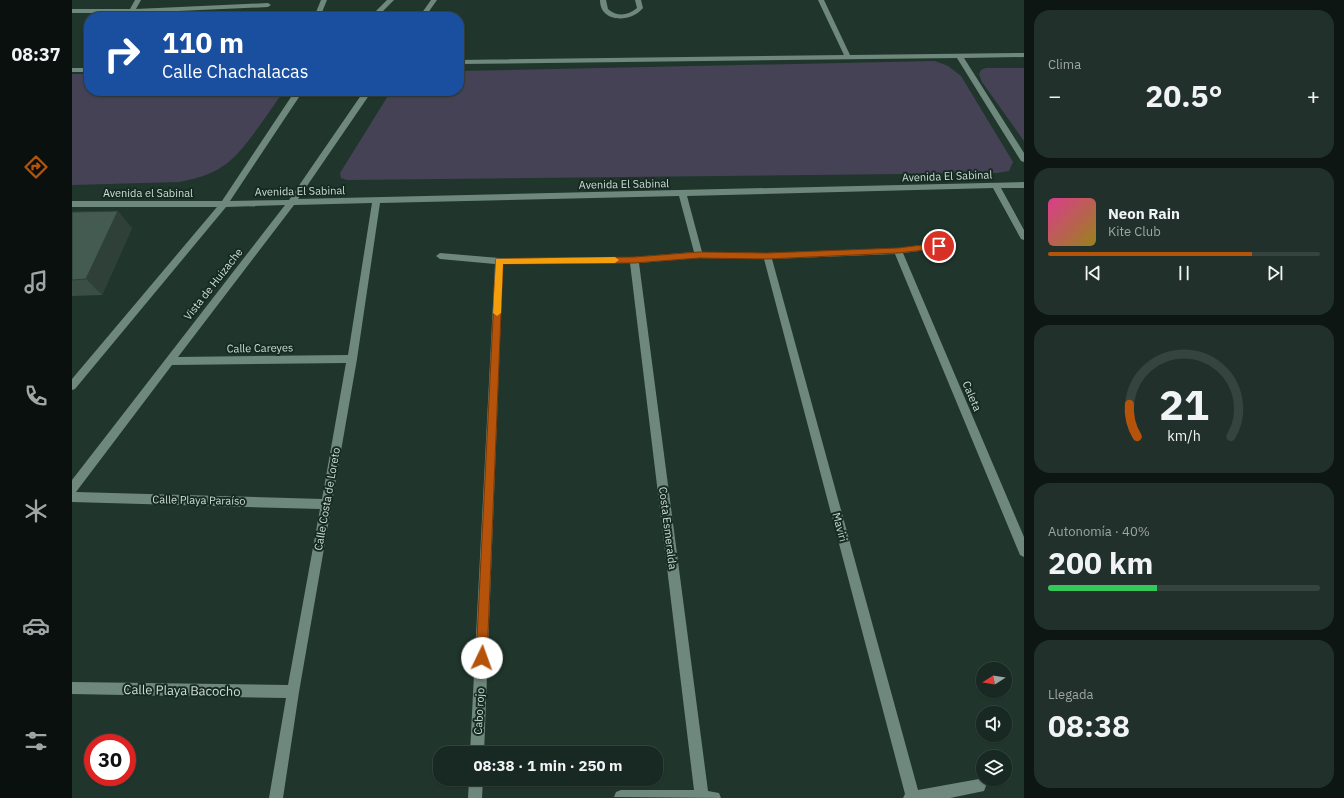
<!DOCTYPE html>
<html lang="es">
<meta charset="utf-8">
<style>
body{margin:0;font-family:"IBM Plex Sans",sans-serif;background:#21302a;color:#f1f3f6;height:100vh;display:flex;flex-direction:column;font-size:15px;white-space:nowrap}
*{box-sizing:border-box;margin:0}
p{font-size:13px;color:#9fa6a5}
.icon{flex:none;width:22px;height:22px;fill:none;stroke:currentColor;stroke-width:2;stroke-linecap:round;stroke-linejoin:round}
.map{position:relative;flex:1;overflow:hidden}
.sheet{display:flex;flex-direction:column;gap:10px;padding:10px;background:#0d1613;width:320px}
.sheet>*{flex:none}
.hud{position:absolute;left:12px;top:12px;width:380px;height:84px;border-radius:16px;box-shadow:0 1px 3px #0004,0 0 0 1px #364440;background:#1a4fa0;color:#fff;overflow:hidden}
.needle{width:26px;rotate:258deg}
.fabs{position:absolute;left:904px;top:662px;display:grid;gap:8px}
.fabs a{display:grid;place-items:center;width:36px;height:36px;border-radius:50%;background:#182822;box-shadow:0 1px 3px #0004,0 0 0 1px #364440;font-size:20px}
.speed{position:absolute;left:12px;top:734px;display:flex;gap:8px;font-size:20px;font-weight:700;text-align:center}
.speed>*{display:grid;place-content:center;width:52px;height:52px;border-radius:50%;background:#182822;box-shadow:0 1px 3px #0004,0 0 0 1px #364440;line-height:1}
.speed .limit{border:6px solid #d22;background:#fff;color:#111}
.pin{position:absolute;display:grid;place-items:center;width:34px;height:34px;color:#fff;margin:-17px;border:2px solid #fff;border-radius:50%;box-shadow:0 1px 4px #0007}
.me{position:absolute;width:44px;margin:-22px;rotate:3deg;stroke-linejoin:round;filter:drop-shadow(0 0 3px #0008)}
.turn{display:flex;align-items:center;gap:14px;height:84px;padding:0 12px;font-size:18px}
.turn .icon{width:52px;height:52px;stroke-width:2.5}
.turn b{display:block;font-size:28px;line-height:34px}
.big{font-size:30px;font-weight:800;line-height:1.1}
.sheet .widget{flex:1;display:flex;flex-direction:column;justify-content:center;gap:6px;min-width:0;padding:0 14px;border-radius:16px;background:#21302a}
.sheet .dial{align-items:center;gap:0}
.dial svg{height:104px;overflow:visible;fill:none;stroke:#364440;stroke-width:7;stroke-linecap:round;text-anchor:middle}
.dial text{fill:#f1f3f6;stroke:none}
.song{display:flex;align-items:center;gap:12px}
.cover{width:48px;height:48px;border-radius:6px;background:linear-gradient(135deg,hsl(330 70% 55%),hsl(50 70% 35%))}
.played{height:4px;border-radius:2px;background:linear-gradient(90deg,#b45309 75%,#364440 75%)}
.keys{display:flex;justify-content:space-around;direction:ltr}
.heat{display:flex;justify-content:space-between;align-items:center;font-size:22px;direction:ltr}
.charge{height:6px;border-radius:3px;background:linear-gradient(90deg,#34c759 40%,#364440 0)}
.trip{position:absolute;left:361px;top:746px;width:230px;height:40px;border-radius:16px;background:#182822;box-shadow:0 1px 3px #0004,0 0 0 1px #364440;font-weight:800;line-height:40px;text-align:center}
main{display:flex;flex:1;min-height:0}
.tabs{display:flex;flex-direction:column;width:72px;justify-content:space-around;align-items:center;background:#0a100e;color:#9fa6a5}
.tabs .icon{width:28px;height:28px}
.tabs .active{color:#b45309}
.tabs b{font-size:18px;color:#f1f3f6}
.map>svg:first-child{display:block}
.green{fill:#464255}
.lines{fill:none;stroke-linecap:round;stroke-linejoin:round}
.lane{fill:#6f887d;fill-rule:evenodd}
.street{fill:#6f887d;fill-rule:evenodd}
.wall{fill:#3a4e46}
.shaded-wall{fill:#2f4039}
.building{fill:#435b51;stroke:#2f4039}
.route{fill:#b45309;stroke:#753606}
.slow{fill:#f59e0b}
.labels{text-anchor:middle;stroke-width:4;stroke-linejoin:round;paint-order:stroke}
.street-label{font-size:11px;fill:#cfddd6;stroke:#162c23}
.near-street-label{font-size:13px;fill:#cfddd6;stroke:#162c23}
</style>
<main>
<nav class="tabs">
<b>08:37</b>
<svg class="icon active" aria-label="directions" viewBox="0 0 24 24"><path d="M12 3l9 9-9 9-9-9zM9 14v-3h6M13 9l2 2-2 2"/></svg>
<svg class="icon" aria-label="music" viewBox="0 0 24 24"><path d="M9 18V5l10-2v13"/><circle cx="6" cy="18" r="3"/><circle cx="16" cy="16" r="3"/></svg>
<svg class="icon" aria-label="phone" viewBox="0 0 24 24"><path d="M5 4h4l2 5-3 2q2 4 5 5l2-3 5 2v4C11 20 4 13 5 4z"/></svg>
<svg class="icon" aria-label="climate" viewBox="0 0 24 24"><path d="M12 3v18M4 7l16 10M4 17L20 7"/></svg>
<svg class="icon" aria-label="car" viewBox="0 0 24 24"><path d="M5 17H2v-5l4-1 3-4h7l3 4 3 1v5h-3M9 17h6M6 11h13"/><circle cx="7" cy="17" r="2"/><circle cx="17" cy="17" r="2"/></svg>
<svg class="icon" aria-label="filters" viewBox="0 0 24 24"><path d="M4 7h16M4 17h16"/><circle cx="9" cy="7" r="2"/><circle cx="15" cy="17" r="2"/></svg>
</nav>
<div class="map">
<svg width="952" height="798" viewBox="0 0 952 798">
<rect width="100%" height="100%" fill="#20362d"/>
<g class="green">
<path d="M863,61L876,66L889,76L941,162L937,171L925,173L275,180L269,178L268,173L319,91H387V71Z"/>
<path d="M914,68H952V141L910,82L907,74L909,70Z"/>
<path d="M0,74H17V91H212C197,111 171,154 151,166C138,175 123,179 107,182L0,185Z"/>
</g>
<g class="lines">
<path class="lane" d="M528,0H534L536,9C545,17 556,16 565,8L563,0H569L571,8C559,23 528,23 528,0Z"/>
<g class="street">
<path d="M63,0H69L64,9L196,3L199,5L196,7L62,13L58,17L55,15L56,13H0V9H58Z"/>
<path d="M249,0H255L248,17H242Z"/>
<path d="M315,0H322L305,17H298Z"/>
<path d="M359,0H365L353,17H347Z"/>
<path d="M746,0H752L778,55L952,53V57L892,58L952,153V162L949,161L885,58L387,64V60L772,55Z"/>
<rect x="0" y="68" width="17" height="4"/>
<path d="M223,91H231L158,201L217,200L292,91H300L226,199L952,182V188H929L952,230V240L949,239L921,188L615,196L630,252L695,253L826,248L880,241L884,244L880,247L831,253L952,537V557L948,555L823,254L700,259L846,790L907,779L912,781L914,786L912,791L878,798H831L833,794L692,259L627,258L567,263L636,791L647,793L649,798L542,797L544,792L549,790H622L558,263L431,264L412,753H398L423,264L368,259L364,256L368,253L427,258L562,257L622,252L607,196L308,203L285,359L227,692L211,798H197L214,698L0,694V682L216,685L248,509L0,502V480L213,205L154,207L3,389L0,390V379L145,207H0V201H150ZM300,203L276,355L106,357L222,205ZM274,363L250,499L4,492L100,365Z"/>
<path d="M397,779H411L410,798H396Z"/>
</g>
</g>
<path class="wall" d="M0,212L60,228L30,295L0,296Z"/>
<path class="shaded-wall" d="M46,211L60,228L30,295L14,279Z"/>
<path class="building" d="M46,211L14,279L0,280V212Z"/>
<path class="route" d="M867,243H870V248L826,253L695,259L627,258L562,263L431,264L415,658L414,662L410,663L406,662L404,658L424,259L562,257L627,252L695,253L826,248Z"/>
<path class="slow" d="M543,257L547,260L543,263L431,264L429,313L425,316L421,313L424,259Z"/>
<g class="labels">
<g class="street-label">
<text transform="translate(875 176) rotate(-2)" y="4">Avenida El Sabinal</text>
<text transform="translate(552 184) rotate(-1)" y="4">Avenida El Sabinal</text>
<text transform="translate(228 191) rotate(-1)" y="4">Avenida El Sabinal</text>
<text x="76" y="197">Avenida el Sabinal</text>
<text transform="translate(141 284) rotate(-52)" y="4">Vista de Huizache</text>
<text transform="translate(188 348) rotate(-1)" y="4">Calle Careyes</text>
<text transform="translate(900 396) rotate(67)" y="4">Caleta</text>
<text transform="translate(255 499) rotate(-80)" y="4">Calle Costa de Loreto</text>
<text transform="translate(127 500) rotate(1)" y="4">Calle Playa Paraíso</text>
<text transform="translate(768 527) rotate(75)" y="4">Maviri</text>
<text transform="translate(596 528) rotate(83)" y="4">Costa Esmeralda</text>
<text transform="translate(407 711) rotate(-87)" y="4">Cabo rojo</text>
</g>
<g class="near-street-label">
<text transform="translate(110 690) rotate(1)" y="5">Calle Playa Bacocho</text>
</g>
</g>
</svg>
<div class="fabs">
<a><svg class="needle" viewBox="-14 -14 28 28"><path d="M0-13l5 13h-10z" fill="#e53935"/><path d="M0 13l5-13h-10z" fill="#9fa6a5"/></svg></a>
<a><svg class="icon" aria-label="sound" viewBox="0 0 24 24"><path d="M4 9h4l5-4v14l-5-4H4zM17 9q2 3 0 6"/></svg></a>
<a><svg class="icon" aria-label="layers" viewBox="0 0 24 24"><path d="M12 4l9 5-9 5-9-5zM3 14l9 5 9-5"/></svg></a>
</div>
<div class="speed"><div class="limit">30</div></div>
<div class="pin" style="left:867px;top:246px;background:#d93025"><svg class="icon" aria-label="arrive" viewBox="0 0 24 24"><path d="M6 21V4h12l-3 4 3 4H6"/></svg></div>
<svg class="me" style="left:410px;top:658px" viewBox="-20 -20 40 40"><circle r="19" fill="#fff"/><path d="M0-13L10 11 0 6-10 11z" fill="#b45309"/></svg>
<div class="trip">08:38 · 1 min · 250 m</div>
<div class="hud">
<div class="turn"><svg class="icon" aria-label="right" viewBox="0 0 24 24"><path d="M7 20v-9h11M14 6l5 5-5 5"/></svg><div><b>110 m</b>Calle Chachalacas</div></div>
</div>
</div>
<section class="sheet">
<div class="widget"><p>Clima</p>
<div class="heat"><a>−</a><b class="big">20.5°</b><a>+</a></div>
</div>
<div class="widget">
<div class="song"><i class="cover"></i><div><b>Neon Rain</b><p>Kite Club</p></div></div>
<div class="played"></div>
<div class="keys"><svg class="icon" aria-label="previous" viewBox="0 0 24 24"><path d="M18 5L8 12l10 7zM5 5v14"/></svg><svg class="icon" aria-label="pause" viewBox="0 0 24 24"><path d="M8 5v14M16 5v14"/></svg><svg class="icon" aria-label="next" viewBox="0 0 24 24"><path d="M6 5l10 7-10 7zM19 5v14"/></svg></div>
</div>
<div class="widget dial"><svg viewBox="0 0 100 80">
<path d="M14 69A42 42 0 1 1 86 69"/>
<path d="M14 69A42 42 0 0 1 8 44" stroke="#b45309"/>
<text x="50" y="56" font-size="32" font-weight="700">21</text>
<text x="50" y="72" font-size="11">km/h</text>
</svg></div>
<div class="widget"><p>Autonomía · 40%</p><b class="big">200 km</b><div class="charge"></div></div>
<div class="widget"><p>Llegada</p><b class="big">08:38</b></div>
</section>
</main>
